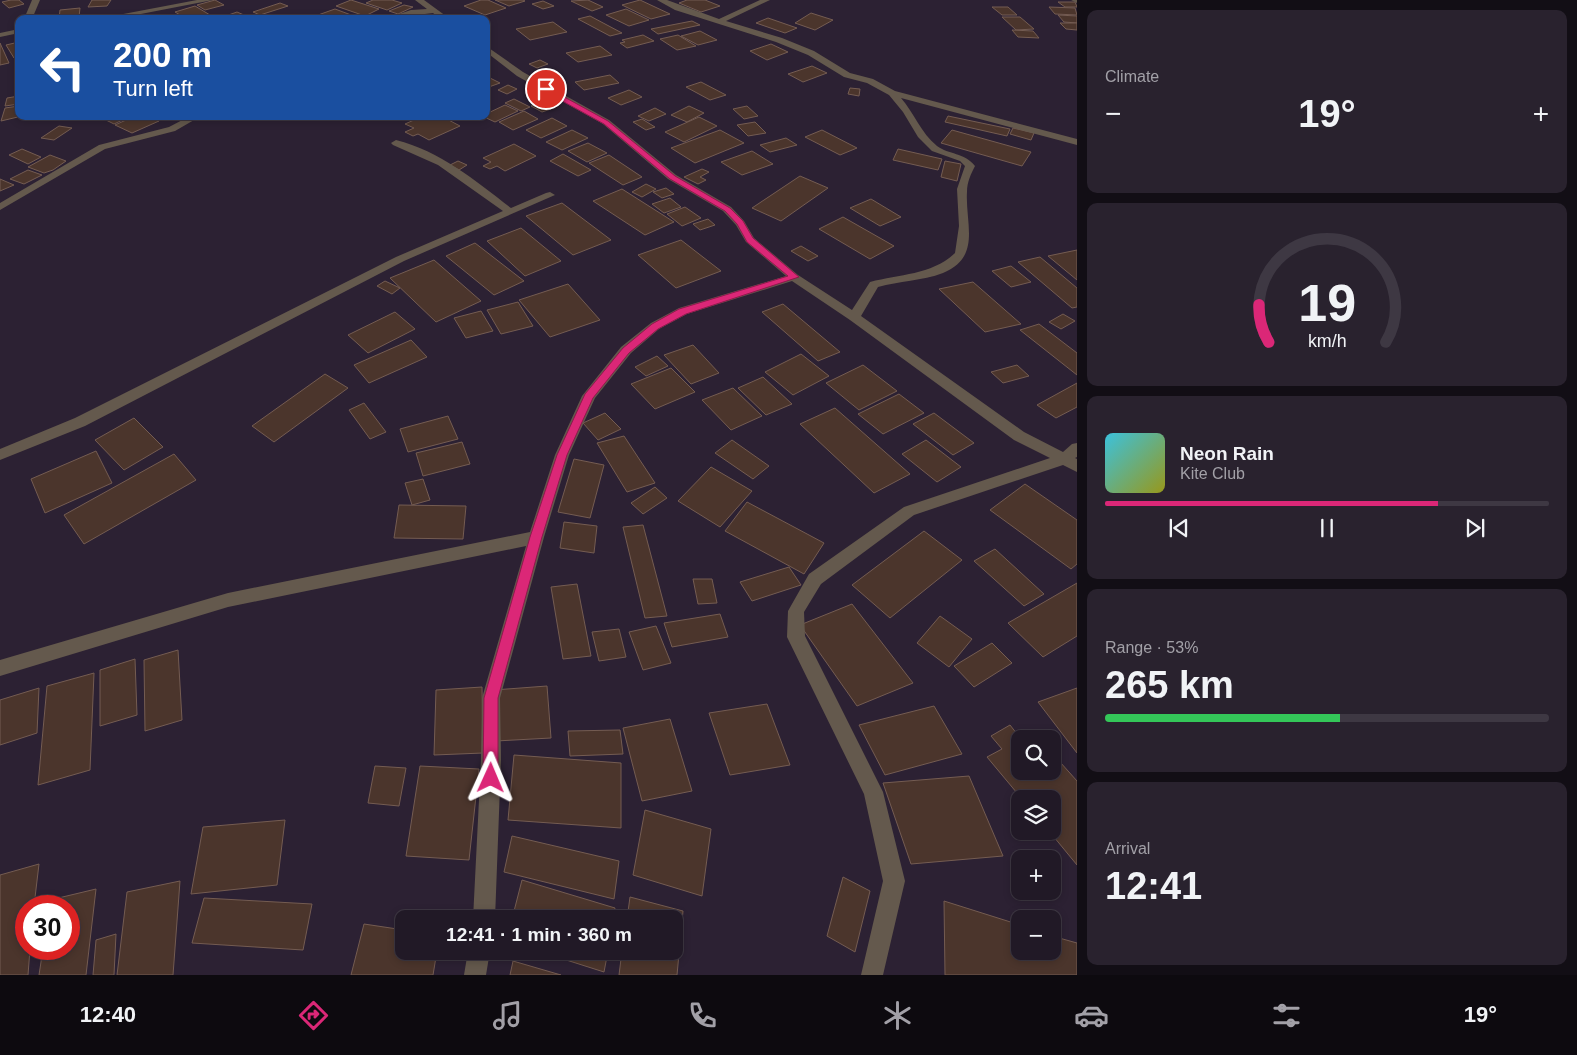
<!DOCTYPE html>
<meta charset="utf-8">
<style>
body{margin:0;font-family:Arial,sans-serif;background:#29222e;color:#f1f3f6;height:100vh;display:flex;flex-direction:column;font-size:19px;white-space:nowrap}
*{box-sizing:border-box;margin:0}
p{font-size:16px;color:#a2a0a7}
.icon{flex:none;width:28px;height:28px;fill:none;stroke:currentColor;stroke-width:2;stroke-linecap:round;stroke-linejoin:round}
.map{position:relative;flex:1;overflow:hidden}
.details{display:flex;flex-direction:column;gap:10px;padding:10px;background:#120e15;width:500px}
.details>*{flex:none}
.top-card{position:absolute;left:15px;top:15px;width:475px;height:105px;border-radius:10px;box-shadow:0 2px 8px #0003,0 0 0 1px #3e3843;background:#1a4fa0;color:#fff;overflow:hidden}
.controls{position:absolute;left:1011px;top:730px;display:grid;gap:10px}
.controls a{display:grid;place-items:center;width:50px;height:50px;border-radius:10px;background:#211926;box-shadow:0 2px 8px #0003,0 0 0 1px #3e3843;font-size:25px}
.speed{position:absolute;left:15px;top:895px;display:flex;gap:10px;font-size:25px;font-weight:700;text-align:center}
.speed>*{display:grid;place-content:center;width:65px;height:65px;border-radius:50%;background:#211926;box-shadow:0 2px 8px #0003,0 0 0 1px #3e3843;line-height:1}
.speed .limit{border:8px solid #d22;background:#fff;color:#111}
.pin{position:absolute;display:grid;place-items:center;width:42px;height:42px;color:#fff;margin:-21px;border:2px solid #fff;border-radius:50%;box-shadow:0 1px 5px #0007}
.me{position:absolute;width:55px;margin:-28px;rotate:1deg;stroke-linejoin:round;filter:drop-shadow(0 0 4px #0008)}
.turn{display:flex;align-items:center;gap:18px;height:105px;padding:0 15px;font-size:22px}
.turn .icon{width:65px;height:65px;stroke-width:2.5}
.turn b{display:block;font-size:35px;line-height:42px}
.big{font-size:38px;font-weight:800;line-height:1.1}
.details .widget{flex:1;display:flex;flex-direction:column;justify-content:center;gap:8px;min-width:0;padding:0 18px;border-radius:10px;background:#29222e}
.details .dial{align-items:center;gap:0}
.dial svg{height:130px;overflow:visible;fill:none;stroke:#3e3843;stroke-width:7;stroke-linecap:round;text-anchor:middle}
.dial text{fill:#f1f3f6;stroke:none}
.song{display:flex;align-items:center;gap:15px}
.cover{width:60px;height:60px;border-radius:8px;background:linear-gradient(135deg,hsl(190 70% 55%),hsl(60 70% 35%))}
.played{height:5px;border-radius:2px;background:linear-gradient(90deg,#db2777 75%,#3e3843 75%)}
.keys{display:flex;justify-content:space-around;direction:ltr}
.heat{display:flex;justify-content:space-between;align-items:center;font-size:28px;direction:ltr}
.charge{height:8px;border-radius:4px;background:linear-gradient(90deg,#34c759 53%,#3e3843 0)}
.trip{position:absolute;left:395px;top:910px;width:288px;height:50px;border-radius:10px;background:#211926;box-shadow:0 2px 8px #0003,0 0 0 1px #3e3843;font-weight:800;line-height:50px;text-align:center}
.menu{display:flex;height:80px;justify-content:space-around;align-items:center;background:#0d0a0f;color:#a2a0a7}
.menu .icon{width:35px;height:35px}
.menu .on{color:#db2777}
.menu b{font-size:22px;color:#f1f3f6}
main{display:flex;flex:1;min-height:0}
.map>svg:first-child{display:block}
.building{fill:#4b352c;stroke:#745c52}
.lines{fill:none;stroke-linecap:round;stroke-linejoin:round}
.minor{fill:#64594d;fill-rule:evenodd}
.route{fill:#db2777;stroke:#8e194d}
</style>
<main>
<div class="map">
<svg width="1077" height="975" viewBox="0 0 1077 975">
<rect width="100%" height="100%" fill="#2c2133"/>
<g class="building">
<path d="M11,0H19L24,4L9,8L2,2Z"/>
<path d="M92,0H111L107,6L88,7Z"/>
<path d="M215,0L224,5L205,10L197,5Z"/>
<path d="M351,0L379,9L365,16L336,6Z"/>
<path d="M373,0H392L402,3L387,10L366,3Z"/>
<path d="M481,0H488L506,8L485,15L464,6Z"/>
<path d="M495,0H523L525,1L509,6Z"/>
<path d="M588,0L603,7L592,11L571,1Z"/>
<path d="M640,0L670,14L651,19L622,5Z"/>
<path d="M687,0H705L720,6L701,12L679,3Z"/>
<path d="M543,1L554,6L543,9L532,4Z"/>
<path d="M1058,2H1075L1077,7H1065Z"/>
<path d="M280,3L288,6L260,15L253,12Z"/>
<path d="M404,5L413,7L398,14L389,11Z"/>
<path d="M195,6L210,15L195,19H187L175,12Z"/>
<path d="M992,7H1008L1017,15H1002Z"/>
<path d="M1049,7L1075,8L1077,15L1055,14Z"/>
<path d="M80,8L79,17L59,19L60,10Z"/>
<path d="M335,9L362,19H328L318,15Z"/>
<path d="M626,9L649,20L629,26L606,15Z"/>
<path d="M237,12L251,18H220Z"/>
<path d="M811,13L833,20L815,30L795,23Z"/>
<path d="M1058,15L1077,16V23L1064,22Z"/>
<path d="M590,16L622,33L610,36L578,19Z"/>
<path d="M1002,17H1020L1034,29L1016,30Z"/>
<path d="M768,18L797,28L785,33L756,23Z"/>
<path d="M692,21L700,25L658,34L651,29Z"/>
<path d="M553,22L567,32L530,40L516,29Z"/>
<path d="M1060,23H1077V30L1066,29Z"/>
<path d="M1012,30L1033,31L1039,38L1018,37Z"/>
<path d="M700,31L717,40L698,45L681,36Z"/>
<path d="M643,35L654,41L627,48L620,43L625,42L622,40Z"/>
<path d="M678,35L696,46L677,50L660,39Z"/>
<path d="M19,42V57L14,58L6,45Z"/>
<path d="M0,43L9,63L0,65Z"/>
<path d="M771,44L788,52L767,60L750,51Z"/>
<path d="M600,46L612,55L578,62L566,53Z"/>
<path d="M540,60L548,64L537,68L529,64Z"/>
<path d="M812,66L827,73L803,82L788,74Z"/>
<path d="M610,75L619,83L584,90L575,82Z"/>
<path d="M486,76L500,83L486,88Z"/>
<path d="M701,82L726,95L710,100L686,87Z"/>
<path d="M508,85L517,89L507,94L498,90Z"/>
<path d="M850,88L860,89L859,96L848,94Z"/>
<path d="M629,90L642,97L621,105L608,98Z"/>
<path d="M19,96V104L5,106L7,98Z"/>
<path d="M514,99L530,107L521,111L505,103Z"/>
<path d="M539,102L551,109L542,112L531,106Z"/>
<path d="M505,105L518,111L495,122L482,116H486V114Z"/>
<path d="M19,106V116H22L1,121L5,108Z"/>
<path d="M689,106L704,113L687,122L671,115Z"/>
<path d="M747,106L758,116L744,119L733,109Z"/>
<path d="M655,108L666,114L649,121L638,116Z"/>
<path d="M524,111L538,119L513,130L499,122Z"/>
<path d="M103,116H131L114,124L100,117Z"/>
<path d="M135,116H148L159,121L132,133L115,125Z"/>
<path d="M423,116H441L460,126L429,140L418,134L413,136L405,132L414,128L405,124Z"/>
<path d="M948,116L1010,129L1007,136L945,122Z"/>
<path d="M699,117L717,126L684,142L665,132Z"/>
<path d="M552,118L567,126L541,138L526,130Z"/>
<path d="M642,119L655,127L646,130L633,122Z"/>
<path d="M755,122L766,133L748,136L737,125Z"/>
<path d="M59,126L72,128L54,140L41,138Z"/>
<path d="M1013,128L1034,133L1031,140L1010,134Z"/>
<path d="M572,130L588,138L562,150L546,142Z"/>
<path d="M720,130L744,143L695,163L671,148Z"/>
<path d="M822,130L857,148L840,155L805,137Z"/>
<path d="M952,130L1031,152L1022,166L941,143Z"/>
<path d="M786,138L797,145L770,152L760,145Z"/>
<path d="M588,143L607,153L587,162L568,151Z"/>
<path d="M514,144L536,156L505,171L497,166L490,169L483,166L491,162L483,158Z"/>
<path d="M22,149L41,157L28,164L9,155Z"/>
<path d="M898,149L942,159L938,170L893,160Z"/>
<path d="M752,151L773,164L742,175L721,162Z"/>
<path d="M563,154L591,170L578,176L550,161Z"/>
<path d="M50,155L66,161L53,170L44,173L28,167Z"/>
<path d="M609,155L642,177L623,185L589,163Z"/>
<path d="M458,161L467,165L459,170L450,165Z"/>
<path d="M945,161L961,164L957,181L941,177Z"/>
<path d="M702,169L709,172L700,177L706,180L698,184L684,177Z"/>
<path d="M28,170L42,175L24,184L10,179Z"/>
<path d="M800,176L828,188L781,221L752,208Z"/>
<path d="M0,179L14,185L0,191Z"/>
<path d="M646,184L656,189L642,197L632,192Z"/>
<path d="M666,188L674,194L662,198L653,192Z"/>
<path d="M622,189L674,222L645,235L593,201Z"/>
<path d="M670,198L681,207L664,213L652,204Z"/>
<path d="M871,199L901,217L880,226L850,208Z"/>
<path d="M562,203L611,240L573,255L526,216Z"/>
<path d="M685,207L701,218L682,226L667,214Z"/>
<path d="M843,217L894,246L870,259L819,229Z"/>
<path d="M708,219L715,225L700,230L693,224Z"/>
<path d="M521,228L561,261L525,276L487,241Z"/>
<path d="M681,240L721,271L676,288L638,255Z"/>
<path d="M475,243L524,281L494,295L446,256Z"/>
<path d="M801,246L818,256L808,261L791,251Z"/>
<path d="M1077,250V280L1048,256Z"/>
<path d="M1040,257L1077,288V307L1072,308L1018,262Z"/>
<path d="M434,260L481,301L436,322L390,278Z"/>
<path d="M1011,266L1031,282L1011,287L992,271Z"/>
<path d="M385,281L400,288L392,294L377,286Z"/>
<path d="M973,282L1021,324L985,332L939,289Z"/>
<path d="M568,284L600,320L550,337L519,300Z"/>
<path d="M518,302L533,326L501,334L487,310Z"/>
<path d="M783,304L840,352L818,361L762,312Z"/>
<path d="M481,311L493,331L466,338L454,318Z"/>
<path d="M395,312L415,329L368,353L348,335Z"/>
<path d="M1063,314L1075,321L1061,329L1049,322Z"/>
<path d="M1039,324L1077,353V375L1020,330Z"/>
<path d="M411,340L427,357L369,383L354,365Z"/>
<path d="M693,345L719,373L691,384L664,355Z"/>
<path d="M801,354L829,376L793,395L765,372Z"/>
<path d="M657,356L668,366L646,376L635,367Z"/>
<path d="M863,365L897,391L859,410L826,383Z"/>
<path d="M1017,365L1029,376L1003,383L991,372Z"/>
<path d="M671,368L695,392L655,409L631,384Z"/>
<path d="M325,374L348,388L274,442L252,426Z"/>
<path d="M763,377L792,404L766,415L738,388Z"/>
<path d="M1077,383V407L1056,418L1037,405Z"/>
<path d="M733,388L762,416L731,430L702,400Z"/>
<path d="M899,394L924,413L883,434L858,414Z"/>
<path d="M364,403L386,432L370,439L349,410Z"/>
<path d="M835,408L910,474L874,493L800,424Z"/>
<path d="M605,413L621,429L598,440L583,423Z"/>
<path d="M934,413L974,443L953,455L913,424Z"/>
<path d="M448,416L458,439L408,452L400,429Z"/>
<path d="M134,418L163,447L124,470L95,440Z"/>
<path d="M624,436L655,483L627,492L597,443Z"/>
<path d="M732,440L769,466L753,479L715,453Z"/>
<path d="M926,440L961,467L937,482L902,454Z"/>
<path d="M462,442L470,464L423,476L416,453Z"/>
<path d="M96,451L112,483L45,513L31,479Z"/>
<path d="M174,454L196,480L84,544L64,515Z"/>
<path d="M574,459L604,465L590,518L558,512Z"/>
<path d="M711,467L752,491L720,527L678,501Z"/>
<path d="M423,479L430,500L412,505L405,483Z"/>
<path d="M1025,484L1077,520V564L1071,569L990,510Z"/>
<path d="M655,487L667,498L643,514L631,503Z"/>
<path d="M747,502L824,543L804,574L725,531Z"/>
<path d="M399,505L466,506L463,539L394,538Z"/>
<path d="M564,522L597,526L594,553L560,548Z"/>
<path d="M643,525L667,616L645,618L623,527Z"/>
<path d="M924,531L962,560L890,618L852,585Z"/>
<path d="M995,549L1044,594L1024,606L974,561Z"/>
<path d="M789,567L801,585L752,601L740,582Z"/>
<path d="M693,579H712L717,603L698,604Z"/>
<path d="M1077,583V636L1043,657L1008,623Z"/>
<path d="M577,584L591,656L563,659L551,587Z"/>
<path d="M852,604L913,683L857,706L800,625Z"/>
<path d="M720,614L728,637L672,647L664,623Z"/>
<path d="M940,616L972,639L949,667L917,643Z"/>
<path d="M656,626L671,663L643,670L629,632Z"/>
<path d="M619,629L626,657L599,661L592,632Z"/>
<path d="M992,643L1012,663L974,687L954,666Z"/>
<path d="M178,650L182,720L145,731L144,660Z"/>
<path d="M135,659L137,715L100,726V670Z"/>
<path d="M94,673L90,770L38,785L47,686Z"/>
<path d="M547,686L551,738L496,741L494,690Z"/>
<path d="M482,687L483,753L434,755L436,690Z"/>
<path d="M39,688L37,733L0,745V700Z"/>
<path d="M1077,688V753L1038,702Z"/>
<path d="M767,704L790,765L730,775L709,713Z"/>
<path d="M934,706L962,754L885,775L859,725Z"/>
<path d="M670,719L692,791L642,801L623,728Z"/>
<path d="M1010,725L1021,739L1020,771H1052V753L1077,781V865L1049,831H1052V799H1022L987,757L1002,749L991,736Z"/>
<path d="M620,730L623,754L570,756L568,731Z"/>
<path d="M514,755L621,763V828L508,820Z"/>
<path d="M375,766L406,768L399,806L368,803Z"/>
<path d="M420,766L479,769L469,860L406,856Z"/>
<path d="M969,776L1003,856L911,864L883,783Z"/>
<path d="M645,810L711,829L702,896L633,875Z"/>
<path d="M285,820L277,885L191,894L203,827Z"/>
<path d="M512,836L619,861L614,899L504,872Z"/>
<path d="M39,864L34,906H26V949H30L28,975H0V875Z"/>
<path d="M843,877L870,891L855,952L827,936Z"/>
<path d="M522,880L615,908L613,919H512Z"/>
<path d="M180,881L173,975H117L127,892Z"/>
<path d="M96,889L86,975H39L43,949H69V906H49L50,900Z"/>
<path d="M630,897L683,911L677,975H619L622,951H674V919H627Z"/>
<path d="M204,898L312,904L303,950L192,943Z"/>
<path d="M944,901L1020,925V951H1052V936L1077,943V975H945Z"/>
<path d="M364,924L404,930V951H437L433,975H351Z"/>
<path d="M116,934L114,975H93L96,940Z"/>
<path d="M538,951H608L604,972Z"/>
<path d="M513,961L561,975H510Z"/>
</g>
<g class="lines">
<g class="minor">
<path d="M32,0H40L32,19H24Z"/>
<path d="M197,0H213L115,19H97Z"/>
<path d="M415,0H424L450,19H441L433,13L384,19L411,10L427,9Z"/>
<path d="M657,0H667L719,19L760,0H770L726,21L782,38L814,51L850,73L873,79L895,91L1077,139V145L901,98C914,113 921,133 937,146C949,155 964,152 975,166C971,174 967,182 967,192C965,223 982,257 943,273C922,281 899,281 878,287L861,316L1024,432L1063,452L1072,444L1077,443V457L1075,458L1077,459V472L1063,465L914,515L821,584L804,612L805,636L883,792L905,881L883,975H861L883,881L864,794L787,637L788,611L809,574L904,507L1050,458L1014,440L850,320L792,281L687,314L659,329L631,353L595,398L569,455L544,537L500,698L501,760L495,919H473L481,760L482,698L526,546L228,607L0,676V660L228,593L530,532L555,455L582,396L621,347L651,323L679,308L786,276L746,242L736,225L723,211L668,179L603,124L517,76L486,52V46L523,72L609,120L676,175L731,207L744,221L754,238L798,275L852,310L870,282C900,274 932,275 955,253L959,226L957,189L965,166L960,161L932,151L918,137L903,112L889,95L867,83L844,77L808,55L776,42L675,10Z"/>
<path d="M1071,0H1077V3Z"/>
<path d="M19,29V33L0,37V33Z"/>
<path d="M190,116H201L175,131L105,149L0,210V203L99,145L169,127Z"/>
<path d="M396,140C440,151 476,181 511,208L546,193L550,192L555,195L404,261L85,426L0,460V449L75,418L396,257L503,211L438,165L393,145L391,143Z"/>
<path d="M468,951H490L486,975H464Z"/>
</g>
</g>
<path class="route" d="M544,88H548L608,121L675,176L730,208L743,221L753,238L799,277L686,314L658,329L629,353L593,398L567,455L542,537L498,698V778L496,783L491,785L485,783L483,778L484,698L530,537L557,455L585,394L623,348L652,324L679,309L788,276L747,242L737,224L725,211L670,179L604,124L544,91Z"/>
</svg>
<div class="controls">
<a><svg class="icon" aria-label="search" viewBox="0 0 24 24"><circle cx="10" cy="10" r="6"/><path d="M15 15l6 6"/></svg></a>
<a><svg class="icon" aria-label="layers" viewBox="0 0 24 24"><path d="M12 4l9 5-9 5-9-5zM3 14l9 5 9-5"/></svg></a>
<a>+</a>
<a>−</a>
</div>
<div class="speed"><div class="limit">30</div></div>
<div class="pin" style="left:546px;top:89px;background:#d93025"><svg class="icon" aria-label="arrive" viewBox="0 0 24 24"><path d="M6 21V4h12l-3 4 3 4H6"/></svg></div>
<svg class="me" style="left:491px;top:778px" viewBox="-20 -20 40 40"><path d="M0-17L14 15 0 8-14 15z" fill="#db2777" stroke="#fff" stroke-width="4"/></svg>
<div class="trip">12:41 · 1 min · 360 m</div>
<div class="top-card">
<div class="turn"><svg class="icon" aria-label="left" viewBox="0 0 24 24"><path d="M17 20v-9H6M10 6l-5 5 5 5"/></svg><div><b>200 m</b>Turn left</div></div>
</div>
</div>
<section class="details">
<div class="widget"><p>Climate</p>
<div class="heat"><a>−</a><b class="big">19°</b><a>+</a></div>
</div>
<div class="widget dial"><svg viewBox="0 0 100 80">
<path d="M14 69A42 42 0 1 1 86 69"/>
<path d="M14 69A42 42 0 0 1 8 46" stroke="#db2777"/>
<text x="50" y="56" font-size="32" font-weight="700">19</text>
<text x="50" y="72" font-size="11">km/h</text>
</svg></div>
<div class="widget">
<div class="song"><i class="cover"></i><div><b>Neon Rain</b><p>Kite Club</p></div></div>
<div class="played"></div>
<div class="keys"><svg class="icon" aria-label="previous" viewBox="0 0 24 24"><path d="M18 5L8 12l10 7zM5 5v14"/></svg><svg class="icon" aria-label="pause" viewBox="0 0 24 24"><path d="M8 5v14M16 5v14"/></svg><svg class="icon" aria-label="next" viewBox="0 0 24 24"><path d="M6 5l10 7-10 7zM19 5v14"/></svg></div>
</div>
<div class="widget"><p>Range · 53%</p><b class="big">265 km</b><div class="charge"></div></div>
<div class="widget"><p>Arrival</p><b class="big">12:41</b></div>
</section>
</main>
<nav class="menu">
<b>12:40</b>
<svg class="icon on" aria-label="directions" viewBox="0 0 24 24"><path d="M12 3l9 9-9 9-9-9zM9 14v-3h6M13 9l2 2-2 2"/></svg>
<svg class="icon" aria-label="music" viewBox="0 0 24 24"><path d="M9 18V5l10-2v13"/><circle cx="6" cy="18" r="3"/><circle cx="16" cy="16" r="3"/></svg>
<svg class="icon" aria-label="phone" viewBox="0 0 24 24"><path d="M5 4h4l2 5-3 2q2 4 5 5l2-3 5 2v4C11 20 4 13 5 4z"/></svg>
<svg class="icon" aria-label="climate" viewBox="0 0 24 24"><path d="M12 3v18M4 7l16 10M4 17L20 7"/></svg>
<svg class="icon" aria-label="car" viewBox="0 0 24 24"><path d="M5 17H2v-5l4-1 3-4h7l3 4 3 1v5h-3M9 17h6M6 11h13"/><circle cx="7" cy="17" r="2"/><circle cx="17" cy="17" r="2"/></svg>
<svg class="icon" aria-label="filters" viewBox="0 0 24 24"><path d="M4 7h16M4 17h16"/><circle cx="9" cy="7" r="2"/><circle cx="15" cy="17" r="2"/></svg>
<b>19°</b>
</nav>
